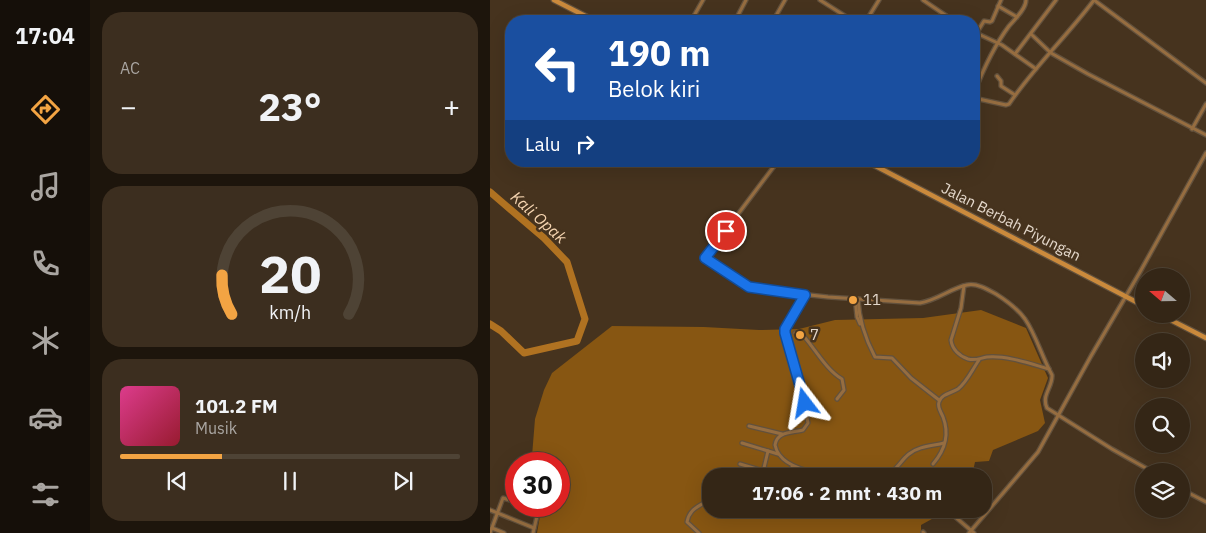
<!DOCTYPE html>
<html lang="id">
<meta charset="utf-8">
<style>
body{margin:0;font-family:"IBM Plex Sans",sans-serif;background:#3c2e1f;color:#f1f3f6;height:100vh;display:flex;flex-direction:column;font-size:19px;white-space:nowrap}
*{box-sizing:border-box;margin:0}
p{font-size:16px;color:#a9a5a1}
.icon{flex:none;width:28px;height:28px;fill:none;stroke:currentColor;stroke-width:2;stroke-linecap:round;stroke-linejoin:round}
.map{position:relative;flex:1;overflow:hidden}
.sheet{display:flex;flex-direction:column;gap:12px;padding:12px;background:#1d150c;width:400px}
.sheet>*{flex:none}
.hud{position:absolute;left:15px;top:15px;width:475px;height:152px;border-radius:20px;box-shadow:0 5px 20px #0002,0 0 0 1px #4e4335;background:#1a4fa0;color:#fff;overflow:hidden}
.needle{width:32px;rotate:290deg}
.buttons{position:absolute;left:645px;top:268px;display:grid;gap:10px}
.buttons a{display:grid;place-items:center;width:55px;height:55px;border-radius:50%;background:#342616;box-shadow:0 5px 20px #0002,0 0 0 1px #4e4335;font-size:25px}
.speed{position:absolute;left:15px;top:452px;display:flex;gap:10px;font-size:25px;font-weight:700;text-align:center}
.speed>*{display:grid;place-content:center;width:65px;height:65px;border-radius:50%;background:#342616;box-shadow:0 5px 20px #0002,0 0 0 1px #4e4335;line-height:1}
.speed .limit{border:8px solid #d22;background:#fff;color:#111}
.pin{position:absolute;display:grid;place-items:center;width:42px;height:42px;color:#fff;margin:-21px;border:2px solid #fff;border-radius:50%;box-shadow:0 1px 5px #0007}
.me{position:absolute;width:55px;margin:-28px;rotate:346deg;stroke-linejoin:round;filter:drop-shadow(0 0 4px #0008)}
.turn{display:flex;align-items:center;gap:18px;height:105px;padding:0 20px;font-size:22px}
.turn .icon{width:65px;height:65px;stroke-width:2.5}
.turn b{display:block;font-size:35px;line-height:42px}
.then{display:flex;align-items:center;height:48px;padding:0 20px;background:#0003;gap:10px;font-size:19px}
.big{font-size:38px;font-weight:800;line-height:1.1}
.sheet .widget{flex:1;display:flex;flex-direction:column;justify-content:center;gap:8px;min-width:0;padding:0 18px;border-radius:20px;background:#3c2e1f}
.sheet .dial{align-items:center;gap:0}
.dial svg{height:130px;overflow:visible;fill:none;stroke:#4e4335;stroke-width:7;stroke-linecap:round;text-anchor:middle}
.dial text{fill:#f1f3f6;stroke:none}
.song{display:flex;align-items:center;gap:15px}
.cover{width:60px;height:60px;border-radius:8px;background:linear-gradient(135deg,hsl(330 70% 55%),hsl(350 70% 35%))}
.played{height:5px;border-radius:2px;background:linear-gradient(90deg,#f3a443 30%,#4e4335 30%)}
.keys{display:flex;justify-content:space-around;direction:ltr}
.heat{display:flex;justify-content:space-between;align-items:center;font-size:28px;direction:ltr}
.trip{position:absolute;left:212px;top:468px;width:290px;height:50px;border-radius:20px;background:#342616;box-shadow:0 5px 20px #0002,0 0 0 1px #4e4335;font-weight:800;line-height:50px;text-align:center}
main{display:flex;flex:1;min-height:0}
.dock{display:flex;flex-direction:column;width:90px;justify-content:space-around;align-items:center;background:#150f09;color:#a9a5a1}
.dock .icon{width:35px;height:35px}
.dock .current{color:#f3a443}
.dock b{font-size:22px;color:#f1f3f6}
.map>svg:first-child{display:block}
.green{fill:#875612}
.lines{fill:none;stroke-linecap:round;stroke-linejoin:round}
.river{stroke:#b07221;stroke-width:7}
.street-casing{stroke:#62513d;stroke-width:5.5}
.secondary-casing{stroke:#62513d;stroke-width:7}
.street{stroke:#966d40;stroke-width:3}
.secondary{stroke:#cb8a3c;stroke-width:4.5}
.route-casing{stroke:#114b97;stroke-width:12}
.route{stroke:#1a73e8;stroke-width:9}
.poi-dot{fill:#f3a443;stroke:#46331e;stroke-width:2}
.labels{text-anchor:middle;stroke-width:5;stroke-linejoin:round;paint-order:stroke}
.street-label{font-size:15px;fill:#e4d8cb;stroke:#46331e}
.poi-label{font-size:15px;fill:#e4d8cb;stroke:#46331e;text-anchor:start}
.water-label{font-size:16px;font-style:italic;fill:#f6d5b1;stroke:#46331e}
</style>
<main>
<nav class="dock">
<b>17:04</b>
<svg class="icon current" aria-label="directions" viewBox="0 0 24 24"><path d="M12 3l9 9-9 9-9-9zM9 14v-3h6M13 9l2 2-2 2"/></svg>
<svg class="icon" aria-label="music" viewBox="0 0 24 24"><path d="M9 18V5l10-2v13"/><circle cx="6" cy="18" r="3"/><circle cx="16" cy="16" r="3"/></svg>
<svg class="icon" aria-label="phone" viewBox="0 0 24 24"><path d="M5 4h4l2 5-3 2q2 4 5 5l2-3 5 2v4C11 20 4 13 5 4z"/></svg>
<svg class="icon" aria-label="climate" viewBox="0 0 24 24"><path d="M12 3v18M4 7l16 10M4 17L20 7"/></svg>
<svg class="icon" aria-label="car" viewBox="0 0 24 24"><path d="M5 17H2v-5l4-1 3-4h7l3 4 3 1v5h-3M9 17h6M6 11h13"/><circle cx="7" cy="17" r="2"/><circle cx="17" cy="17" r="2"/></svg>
<svg class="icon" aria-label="filters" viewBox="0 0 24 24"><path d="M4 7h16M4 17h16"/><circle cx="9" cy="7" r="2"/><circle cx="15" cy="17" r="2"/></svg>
</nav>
<section class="sheet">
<div class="widget"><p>AC</p>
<div class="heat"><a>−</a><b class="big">23°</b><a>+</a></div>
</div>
<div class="widget dial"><svg viewBox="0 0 100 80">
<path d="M14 69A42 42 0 1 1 86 69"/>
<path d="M14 69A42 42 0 0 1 8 45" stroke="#f3a443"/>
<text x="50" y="56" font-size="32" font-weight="700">20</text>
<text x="50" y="72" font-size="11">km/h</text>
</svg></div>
<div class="widget">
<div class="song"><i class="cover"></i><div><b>101.2 FM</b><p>Musik</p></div></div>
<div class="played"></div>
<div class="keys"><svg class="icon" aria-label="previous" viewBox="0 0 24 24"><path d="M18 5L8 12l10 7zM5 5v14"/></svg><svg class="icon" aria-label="pause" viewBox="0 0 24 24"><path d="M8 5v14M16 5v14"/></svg><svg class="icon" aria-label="next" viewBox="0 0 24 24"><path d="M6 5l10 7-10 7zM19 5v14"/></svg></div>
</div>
</section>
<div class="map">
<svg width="716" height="533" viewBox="0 0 716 533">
<rect width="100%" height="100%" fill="#46331e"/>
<path class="green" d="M491,310L536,328L558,378L550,400L555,423L548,431L503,450L499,461L485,462L482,476H221V509H460L431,525V533H47L51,510L49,506H69V464H36L42,456L45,419L54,390L62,373L122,326L214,327L269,330L309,329L345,320L433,318Z"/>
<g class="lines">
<path class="river" d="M0,192L54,238L77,262L95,319L87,341L34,353L11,331L0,324"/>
<defs>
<g id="street">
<path d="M330,0L363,21"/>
<path d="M433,0L464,21"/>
<path d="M604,0L716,83"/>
<path d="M508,6L527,17"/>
<path d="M249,15L258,21"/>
<path d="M407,17L416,21"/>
<path d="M201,21L213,0"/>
<path d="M245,21L256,0"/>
<path d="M283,21L295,0"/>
<path d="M376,21L389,0"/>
<path d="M484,32L512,45L546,69"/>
<path d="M486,34L494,21L500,22L502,21L511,0"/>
<path d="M541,34L561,53L598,74L716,135"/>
<path d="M525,54L566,0"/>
<path d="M507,76L511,81V86L525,95"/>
<path d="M484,93C493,70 504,46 519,26C525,19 536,9 536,0"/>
<path d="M484,98L516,105L519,104C544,67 577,36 604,0"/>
<path d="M702,129L716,104"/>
<path d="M288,161L215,258L253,285L264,289L338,297L430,303C448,300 461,288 477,285C487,283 497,289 506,294C517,301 527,308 535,319C546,335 552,357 562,375C563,387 551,395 557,408L622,449L661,471"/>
<path d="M474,286L471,308L461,340C462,349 469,356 478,359C486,361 490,358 497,357C516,355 541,364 559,369"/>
<path d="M315,295L295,329V333L312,390L318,423L313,430C302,433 287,431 285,445C292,480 368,476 395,476C406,472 410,461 419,454C429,446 442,446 454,443"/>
<path d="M365,298L367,317L370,324"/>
<path d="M368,299C369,319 376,340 385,357L402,358L421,378L449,400"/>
<path d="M305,333H311C324,347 336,370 352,379L354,390L347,399"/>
<path d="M259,426L292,434"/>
<path d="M252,443L288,454"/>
<path d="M250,464L291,476"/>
<path d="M443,464C455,450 460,435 453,417C451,412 447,407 449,402C451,394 462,393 468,389C477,382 482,370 489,360"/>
<path d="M273,472L278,451"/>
<path d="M296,476L302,467"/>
<path d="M691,489L716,502"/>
<path d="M38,506L46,509L48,512L43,533"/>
<path d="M456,509L484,533"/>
<path d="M0,510L44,528"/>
<path d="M2,528L14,533"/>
<path d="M433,532L434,533"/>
<path d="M0,533L13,498L26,502"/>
<path d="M209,533L197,522C200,506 212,507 221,497"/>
<path d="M479,533L548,452L601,356L650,272L716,153"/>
</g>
<g id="secondary">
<path d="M64,0L105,21"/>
<path d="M376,161L654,306"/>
<path d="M669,314L716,338"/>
</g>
</defs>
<use href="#street" class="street-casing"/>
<use href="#secondary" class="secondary-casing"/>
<use href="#street" class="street"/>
<use href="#secondary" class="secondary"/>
</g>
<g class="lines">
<defs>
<path id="route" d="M236,231L215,258L259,287L315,295L295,329V333L315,403"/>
</defs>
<use href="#route" class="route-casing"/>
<use href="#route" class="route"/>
</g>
<g class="poi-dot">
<circle cx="363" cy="300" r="5"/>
<circle cx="310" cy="335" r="5"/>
</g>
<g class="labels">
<g class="street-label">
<text transform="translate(521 222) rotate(27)" y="5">Jalan Berbah Piyungan</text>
</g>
<g class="poi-label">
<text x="373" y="305">11</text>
<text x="320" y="340">7</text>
</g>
<g class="water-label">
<text transform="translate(49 217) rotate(42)" y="6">Kali Opak</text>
</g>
</g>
</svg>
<div class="buttons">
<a><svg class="needle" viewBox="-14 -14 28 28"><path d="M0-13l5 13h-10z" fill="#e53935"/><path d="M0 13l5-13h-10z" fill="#a9a5a1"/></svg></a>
<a><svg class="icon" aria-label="sound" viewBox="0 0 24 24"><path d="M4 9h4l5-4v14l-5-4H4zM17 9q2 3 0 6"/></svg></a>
<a><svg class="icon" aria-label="search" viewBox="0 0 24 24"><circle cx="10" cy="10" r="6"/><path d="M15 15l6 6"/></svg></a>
<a><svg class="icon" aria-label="layers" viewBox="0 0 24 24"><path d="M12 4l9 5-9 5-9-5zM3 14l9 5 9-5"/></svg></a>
</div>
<div class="speed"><div class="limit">30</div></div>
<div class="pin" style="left:236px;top:231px;background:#d93025"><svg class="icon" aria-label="arrive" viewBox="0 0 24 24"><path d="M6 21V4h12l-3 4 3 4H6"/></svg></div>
<svg class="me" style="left:315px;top:403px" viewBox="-20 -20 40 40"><path d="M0-17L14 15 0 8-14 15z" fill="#1a73e8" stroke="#fff" stroke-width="4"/></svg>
<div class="trip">17:06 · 2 mnt · 430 m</div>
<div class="hud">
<div class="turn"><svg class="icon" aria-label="left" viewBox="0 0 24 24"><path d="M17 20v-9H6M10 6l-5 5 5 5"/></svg><div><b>190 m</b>Belok kiri</div></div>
<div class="then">Lalu<svg class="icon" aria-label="right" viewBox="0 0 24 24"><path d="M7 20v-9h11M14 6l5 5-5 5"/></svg></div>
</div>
</div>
</main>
